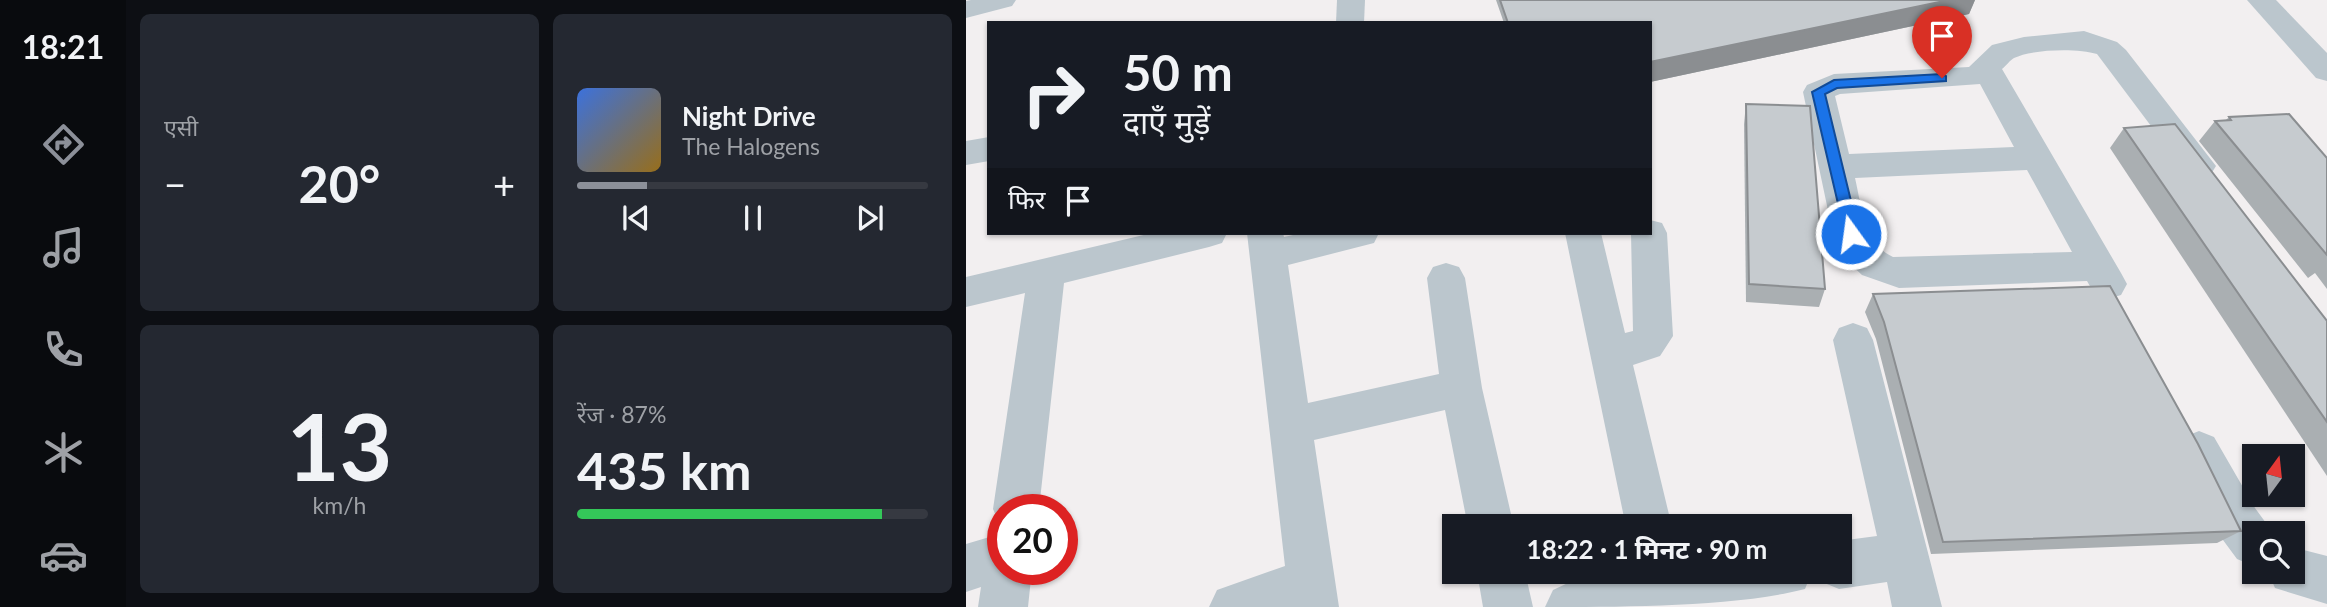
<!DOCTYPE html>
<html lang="hi">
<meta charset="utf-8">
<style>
body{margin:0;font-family:Lato,"Noto Sans Devanagari",sans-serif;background:#242831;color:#f1f3f6;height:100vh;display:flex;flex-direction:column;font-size:26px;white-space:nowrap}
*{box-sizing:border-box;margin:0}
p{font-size:23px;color:#9ea1a6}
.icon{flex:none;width:38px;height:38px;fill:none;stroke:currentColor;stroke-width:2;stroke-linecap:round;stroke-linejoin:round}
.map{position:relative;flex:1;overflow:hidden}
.details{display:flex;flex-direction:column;gap:14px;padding:14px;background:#0d0f14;width:840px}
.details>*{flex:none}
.hud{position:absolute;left:21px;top:21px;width:665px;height:214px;border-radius:0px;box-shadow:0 2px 5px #0004;background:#171b24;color:#f1f3f6;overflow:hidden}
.needle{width:46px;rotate:15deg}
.controls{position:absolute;left:1276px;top:444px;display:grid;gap:14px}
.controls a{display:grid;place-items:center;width:63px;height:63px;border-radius:0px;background:#171b24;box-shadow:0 2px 5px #0004;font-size:35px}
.speed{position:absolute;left:21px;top:494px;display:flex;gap:14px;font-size:35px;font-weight:700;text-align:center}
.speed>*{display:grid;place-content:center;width:91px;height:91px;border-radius:50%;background:#171b24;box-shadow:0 2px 5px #0004;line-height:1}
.speed .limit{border:10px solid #d22;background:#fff;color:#111}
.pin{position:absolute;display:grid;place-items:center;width:60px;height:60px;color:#fff;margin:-72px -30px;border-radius:50% 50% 50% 0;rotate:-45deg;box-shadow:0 0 7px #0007}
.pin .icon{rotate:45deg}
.me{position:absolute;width:77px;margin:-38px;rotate:346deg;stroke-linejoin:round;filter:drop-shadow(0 0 5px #0008)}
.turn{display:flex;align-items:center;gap:24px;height:147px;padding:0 21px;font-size:32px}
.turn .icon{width:91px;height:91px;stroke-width:2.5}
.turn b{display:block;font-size:49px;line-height:60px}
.then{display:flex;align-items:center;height:66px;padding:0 21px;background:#0003;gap:14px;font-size:26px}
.big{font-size:52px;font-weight:700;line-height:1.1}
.details .tile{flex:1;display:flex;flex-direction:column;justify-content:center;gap:10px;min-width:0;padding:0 24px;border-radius:10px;background:#242831}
.details .dial{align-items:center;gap:0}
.dial b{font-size:91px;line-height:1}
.song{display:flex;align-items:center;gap:21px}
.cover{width:84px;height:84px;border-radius:10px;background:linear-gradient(135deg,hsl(220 70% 55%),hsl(40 70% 35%))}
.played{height:7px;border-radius:4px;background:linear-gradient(90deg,#8c9099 20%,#363941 20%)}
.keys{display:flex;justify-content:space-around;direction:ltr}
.heat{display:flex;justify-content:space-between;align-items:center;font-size:38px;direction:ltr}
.charge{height:10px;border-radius:5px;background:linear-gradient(90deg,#34c759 87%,#363941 0)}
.details .tiles{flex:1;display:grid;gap:14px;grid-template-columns:repeat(2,1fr)}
.trip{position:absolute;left:476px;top:514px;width:410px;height:70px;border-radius:0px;background:#171b24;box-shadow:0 2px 5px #0004;font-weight:700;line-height:70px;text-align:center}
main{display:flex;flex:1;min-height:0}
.menu{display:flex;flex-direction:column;width:126px;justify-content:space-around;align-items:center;background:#090b0e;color:#9ea1a6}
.menu .icon{width:49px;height:49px}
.menu .current{color:#8c9099}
.menu b{font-size:32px;color:#f1f3f6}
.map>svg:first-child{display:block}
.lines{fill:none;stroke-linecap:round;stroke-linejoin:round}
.minor{fill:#bbc6cd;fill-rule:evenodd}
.wall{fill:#aaafb2}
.shaded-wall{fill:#8b8e91}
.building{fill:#c6cbcf;stroke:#8b8e91;stroke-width:2}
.route{fill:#1a73e8;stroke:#114b97;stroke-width:2}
</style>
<main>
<nav class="menu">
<b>18:21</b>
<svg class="icon current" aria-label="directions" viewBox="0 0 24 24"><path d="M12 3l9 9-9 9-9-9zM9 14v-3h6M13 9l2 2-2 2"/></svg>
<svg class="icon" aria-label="music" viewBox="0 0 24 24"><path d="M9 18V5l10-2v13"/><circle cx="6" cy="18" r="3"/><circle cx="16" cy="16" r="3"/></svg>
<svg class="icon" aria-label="phone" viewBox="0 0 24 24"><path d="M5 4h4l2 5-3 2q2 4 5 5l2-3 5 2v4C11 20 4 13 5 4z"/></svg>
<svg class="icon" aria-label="climate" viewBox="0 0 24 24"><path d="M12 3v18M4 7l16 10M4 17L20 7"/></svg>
<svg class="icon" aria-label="car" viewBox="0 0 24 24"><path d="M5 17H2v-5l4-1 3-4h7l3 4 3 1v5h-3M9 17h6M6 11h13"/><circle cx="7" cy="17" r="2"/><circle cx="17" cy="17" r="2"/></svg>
</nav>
<section class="details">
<div class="tiles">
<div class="tile"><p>एसी</p>
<div class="heat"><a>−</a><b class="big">20°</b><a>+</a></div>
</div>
<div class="tile">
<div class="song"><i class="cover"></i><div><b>Night Drive</b><p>The Halogens</p></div></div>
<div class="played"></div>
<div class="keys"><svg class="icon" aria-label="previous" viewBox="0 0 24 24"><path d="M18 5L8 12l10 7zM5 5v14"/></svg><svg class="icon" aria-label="pause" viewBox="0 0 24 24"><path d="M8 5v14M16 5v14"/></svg><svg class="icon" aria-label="next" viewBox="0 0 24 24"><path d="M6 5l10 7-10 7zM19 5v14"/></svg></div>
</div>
<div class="tile dial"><b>13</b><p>km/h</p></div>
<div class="tile"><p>रेंज · 87%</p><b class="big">435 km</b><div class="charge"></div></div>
</div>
</section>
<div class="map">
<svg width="1361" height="607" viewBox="0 0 1361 607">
<rect width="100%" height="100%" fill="#f2eff0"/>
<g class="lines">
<g class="minor">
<path d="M5,0H50L46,6L0,18V1Z"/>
<path d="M371,0H399L398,23H370Z"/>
<path d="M1281,0H1310L1361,53V81L1350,78Z"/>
<path d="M1118,31L1151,42L1160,50L1250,166L1245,174L1233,178L1221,174L1131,54C1112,48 1066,49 1048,58C1044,60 1040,66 1036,69L1155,273L1161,284L1155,295L1142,299L1129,295L1121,281L933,288L896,275L880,260L867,234L837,92L841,85L868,74L1003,67L1026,45L1058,37ZM1014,84L1048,147L883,154L869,96L874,94ZM1061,170L1106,252L927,257C897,243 896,207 889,178Z"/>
<path d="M23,137V161L0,165V141Z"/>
<path d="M684,220L696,223L701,233L707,336L694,356L667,365L706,527H660L599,233H635L659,333L667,331L665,233H684Z"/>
<path d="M186,233H261L256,243L243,247L98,283L73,509H37V526L34,525L27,509L59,293L0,307V277Z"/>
<path d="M281,233H317L318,237L336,233H413L408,243L322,265L342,403L473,374L461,278L467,267L480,263L493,267L499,278L516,388L548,527H502L479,410L348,440L373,607H243L251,590L319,566Z"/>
<path d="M887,323L901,328L907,340L976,607H926L921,582L873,589L856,582L852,572H873V541L911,536L867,340L873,328Z"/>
<path d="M1233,431L1248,437L1289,508L1308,534H1288V566L1271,559L1257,540L1211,451L1218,437Z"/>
<path d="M37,533V569H66L62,607H12L15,587L0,592V544Z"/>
<path d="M1326,547L1361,556V604L1309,588L1302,572H1326Z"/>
<path d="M511,572H559L567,607H517Z"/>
<path d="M661,572H846L839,589C771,607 654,607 579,607L587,590L604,582Z"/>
</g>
</g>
<g class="wall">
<path d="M530,0H1009L1003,14L684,82V23H538Z"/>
<path d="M780,104L859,289L853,307L780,302L778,124Z"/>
<path d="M1263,117L1361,158V289L1349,273L1342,278L1233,141L1249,121L1260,120Z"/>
<path d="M1158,128L1361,321V476L1144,148Z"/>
<path d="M907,294L1275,531L1251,543L965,554L910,339L899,312Z"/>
</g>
<path class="shaded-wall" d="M983,0H1009L1003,14L684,82V62Z"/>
<g class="building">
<path d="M534,0H983L684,62V23H542Z"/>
<path d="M780,104L844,106L859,289L783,284Z"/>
<path d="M1323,114L1361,158V255L1249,121L1265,120L1263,117Z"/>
<path d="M1209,124L1361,321V422L1158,128Z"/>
<path d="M1144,286L1232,444L1275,531L977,542L918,322L907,294Z"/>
</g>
<path class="route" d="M976,74L980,76V81L871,88L859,94L893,234L890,238H880L846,92L868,80Z"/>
</svg>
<div class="controls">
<a><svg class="needle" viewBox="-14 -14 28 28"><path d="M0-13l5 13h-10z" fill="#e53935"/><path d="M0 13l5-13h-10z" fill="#9ea1a6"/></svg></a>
<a><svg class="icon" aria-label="search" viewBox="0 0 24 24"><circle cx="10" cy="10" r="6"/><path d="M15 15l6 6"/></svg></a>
</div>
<div class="speed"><div class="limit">20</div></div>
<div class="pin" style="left:976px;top:78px;background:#d93025"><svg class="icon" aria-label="arrive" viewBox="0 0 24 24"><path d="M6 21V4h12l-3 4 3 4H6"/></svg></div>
<svg class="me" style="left:885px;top:234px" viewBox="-20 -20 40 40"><circle r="17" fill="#1a73e8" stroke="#fff" stroke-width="3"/><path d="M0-11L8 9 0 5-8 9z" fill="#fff"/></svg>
<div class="trip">18:22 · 1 मिनट · 90 m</div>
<div class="hud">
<div class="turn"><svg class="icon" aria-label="right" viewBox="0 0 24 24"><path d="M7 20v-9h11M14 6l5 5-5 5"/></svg><div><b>50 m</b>दाएँ मुड़ें</div></div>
<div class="then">फिर<svg class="icon" aria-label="arrive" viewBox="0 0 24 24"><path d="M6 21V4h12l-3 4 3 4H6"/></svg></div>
</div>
</div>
</main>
